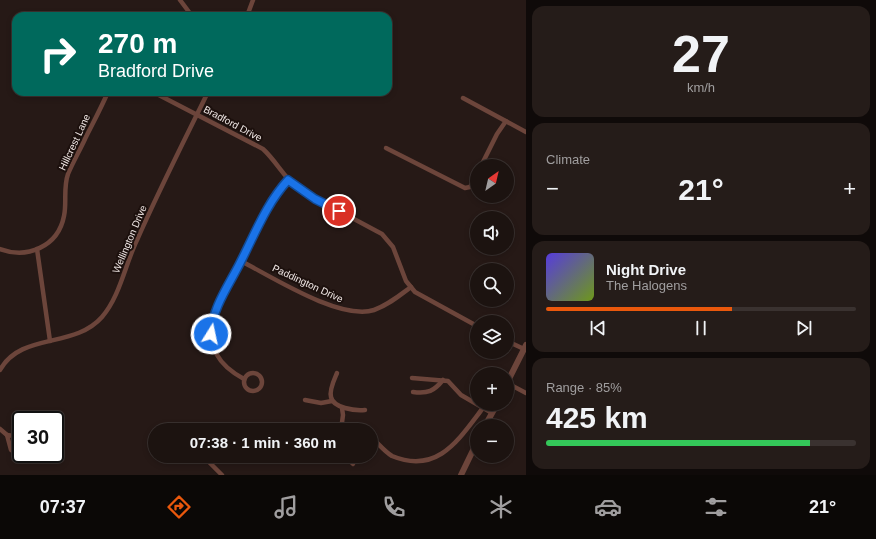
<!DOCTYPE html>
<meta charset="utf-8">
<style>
body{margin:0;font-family:Helvetica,sans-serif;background:#251c19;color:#f1f3f6;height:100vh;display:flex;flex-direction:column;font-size:15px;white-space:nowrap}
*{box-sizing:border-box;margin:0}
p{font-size:13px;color:#a09e9f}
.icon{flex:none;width:22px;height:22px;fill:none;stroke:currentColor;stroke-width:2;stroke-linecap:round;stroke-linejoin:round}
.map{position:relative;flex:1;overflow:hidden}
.panel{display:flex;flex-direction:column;gap:6px;padding:6px;background:#0f0a09;width:350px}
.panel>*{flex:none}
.banner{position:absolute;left:12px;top:12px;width:380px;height:84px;border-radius:12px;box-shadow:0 2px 6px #0003,0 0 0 1px #3a3230;background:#00695c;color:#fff;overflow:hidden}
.needle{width:26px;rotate:34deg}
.tools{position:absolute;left:470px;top:159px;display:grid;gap:8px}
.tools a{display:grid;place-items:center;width:44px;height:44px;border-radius:50%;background:#1c1310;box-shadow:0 2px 6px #0003,0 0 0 1px #3a3230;font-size:20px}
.speed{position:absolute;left:12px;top:411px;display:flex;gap:8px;font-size:20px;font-weight:700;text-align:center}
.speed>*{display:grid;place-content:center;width:52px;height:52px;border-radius:50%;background:#1c1310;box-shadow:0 2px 6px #0003,0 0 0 1px #3a3230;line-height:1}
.speed .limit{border:2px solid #111;border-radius:6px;background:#fff;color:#111}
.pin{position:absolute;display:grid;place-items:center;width:34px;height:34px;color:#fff;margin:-17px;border:2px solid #fff;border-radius:50%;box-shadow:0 1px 4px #0007}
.me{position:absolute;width:44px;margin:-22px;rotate:10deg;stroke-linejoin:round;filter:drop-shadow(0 0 3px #0008)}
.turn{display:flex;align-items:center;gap:14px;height:84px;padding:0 20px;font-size:18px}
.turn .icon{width:52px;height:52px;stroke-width:2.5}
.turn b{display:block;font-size:28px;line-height:34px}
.big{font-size:30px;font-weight:800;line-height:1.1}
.panel .card{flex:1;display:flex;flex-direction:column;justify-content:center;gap:6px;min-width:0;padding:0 14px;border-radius:12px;background:#251c19}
.panel .dial{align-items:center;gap:0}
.dial b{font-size:52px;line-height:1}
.song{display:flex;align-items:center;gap:12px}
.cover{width:48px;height:48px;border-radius:6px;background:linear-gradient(135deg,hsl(250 70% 55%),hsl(80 70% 35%))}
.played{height:4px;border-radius:2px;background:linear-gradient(90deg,#ea580c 60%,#3a3230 60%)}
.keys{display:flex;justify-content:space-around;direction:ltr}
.heat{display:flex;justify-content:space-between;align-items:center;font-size:22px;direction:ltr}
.charge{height:6px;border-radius:3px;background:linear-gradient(90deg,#34c759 85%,#3a3230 0)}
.trip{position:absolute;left:148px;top:423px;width:230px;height:40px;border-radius:20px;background:#1c1310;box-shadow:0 2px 6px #0003,0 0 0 1px #3a3230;font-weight:800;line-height:40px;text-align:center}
.menu{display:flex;height:64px;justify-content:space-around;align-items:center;background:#0b0806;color:#a09e9f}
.menu .icon{width:28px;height:28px}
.menu .selected{color:#ea580c}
.menu b{font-size:18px;color:#f1f3f6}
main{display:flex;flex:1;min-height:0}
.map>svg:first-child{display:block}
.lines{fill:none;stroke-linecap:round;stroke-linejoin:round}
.minor{stroke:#6c453b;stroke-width:4.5}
.tertiary{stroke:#6c453b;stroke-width:6}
.route-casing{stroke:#114b97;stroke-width:10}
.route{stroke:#1a73e8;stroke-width:7}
.labels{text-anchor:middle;stroke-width:4;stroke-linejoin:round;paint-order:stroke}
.street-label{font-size:10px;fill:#efe6e4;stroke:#1c100d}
</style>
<main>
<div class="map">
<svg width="526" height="475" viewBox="0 0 526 475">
<rect width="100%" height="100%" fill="#261916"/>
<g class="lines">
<g class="minor">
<path d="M180,0L192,16"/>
<path d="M247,16L253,0"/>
<path d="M153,92L263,149C276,161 284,177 298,189L382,234L393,247L406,281L415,292L477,326"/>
<path d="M463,98L526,132"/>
<path d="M386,148L465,188L470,187L477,174"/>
<path d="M481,166L497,134L506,121"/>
<path d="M0,249C27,259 58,247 64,216C67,203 63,188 68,174C73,162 80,150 85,139C93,123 101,108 108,92"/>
<path d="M37,249L50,341"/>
<path d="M241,261C272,277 341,321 374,310C388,305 399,296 411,287"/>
<path d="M507,341L524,349"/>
<path d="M0,370C21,332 74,349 102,317C120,296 125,265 137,240C159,190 184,141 208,92"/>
<path d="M337,373C334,380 329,390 331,397C333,408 355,411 365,410"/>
<circle cx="253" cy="382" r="9"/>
<path d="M412,378L448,381L461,395L492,413"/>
<path d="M244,379C218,365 207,347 213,317L270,204L288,180"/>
<path d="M507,383L526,393"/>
<path d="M413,392C428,394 434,391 443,380"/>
<path d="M305,400L321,403L332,401"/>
<path d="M0,429L7,435"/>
<path d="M341,429L355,430"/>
<path d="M341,430L343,415L342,408"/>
<path d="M21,437L7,435L11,450L17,453L21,452"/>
<path d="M371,437C378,443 384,451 392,456C438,475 459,439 483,408"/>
<path d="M203,456L222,475"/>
<path d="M345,456L353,464"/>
</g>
<g class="tertiary">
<path d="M507,383L526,345"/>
<path d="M485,426L497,404"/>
<path d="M461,475L477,442"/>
</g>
</g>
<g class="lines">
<defs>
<path id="route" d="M211,334C212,308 229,285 240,263C255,234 266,204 288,180L315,199L339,211"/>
</defs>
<use href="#route" class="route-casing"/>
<use href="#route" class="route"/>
</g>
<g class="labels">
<g class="street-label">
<text transform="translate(233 123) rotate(28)" y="4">Bradford Drive</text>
<text transform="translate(74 142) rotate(-65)" y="4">Hillcrest Lane</text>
<text transform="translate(129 239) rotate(-67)" y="4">Wellington Drive</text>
<text transform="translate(308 283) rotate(25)" y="4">Paddington Drive</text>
</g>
</g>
</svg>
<div class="tools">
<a><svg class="needle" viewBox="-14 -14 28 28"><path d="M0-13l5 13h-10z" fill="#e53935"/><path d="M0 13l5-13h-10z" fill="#a09e9f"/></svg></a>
<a><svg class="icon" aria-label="sound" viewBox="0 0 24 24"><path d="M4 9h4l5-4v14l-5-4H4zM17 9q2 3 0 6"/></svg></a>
<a><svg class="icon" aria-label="search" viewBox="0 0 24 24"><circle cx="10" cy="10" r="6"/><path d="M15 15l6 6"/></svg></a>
<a><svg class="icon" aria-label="layers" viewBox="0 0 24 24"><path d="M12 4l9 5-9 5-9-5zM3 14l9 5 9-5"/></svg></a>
<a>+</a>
<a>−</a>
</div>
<div class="speed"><div class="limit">30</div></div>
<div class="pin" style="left:339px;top:211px;background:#d93025"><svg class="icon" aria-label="arrive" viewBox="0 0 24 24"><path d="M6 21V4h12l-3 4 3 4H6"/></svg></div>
<svg class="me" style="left:211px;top:334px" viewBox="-20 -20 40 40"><circle r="17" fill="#1a73e8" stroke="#fff" stroke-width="3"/><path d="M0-11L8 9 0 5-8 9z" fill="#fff"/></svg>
<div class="trip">07:38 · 1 min · 360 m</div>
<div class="banner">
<div class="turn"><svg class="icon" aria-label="right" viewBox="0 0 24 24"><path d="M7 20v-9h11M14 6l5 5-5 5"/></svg><div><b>270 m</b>Bradford Drive</div></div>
</div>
</div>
<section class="panel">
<div class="card dial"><b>27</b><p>km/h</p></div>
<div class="card"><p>Climate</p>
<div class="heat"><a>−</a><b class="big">21°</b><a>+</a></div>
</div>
<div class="card">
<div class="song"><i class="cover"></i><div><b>Night Drive</b><p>The Halogens</p></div></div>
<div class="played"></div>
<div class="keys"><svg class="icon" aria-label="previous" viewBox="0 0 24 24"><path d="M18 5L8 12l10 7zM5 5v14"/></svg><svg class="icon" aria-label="pause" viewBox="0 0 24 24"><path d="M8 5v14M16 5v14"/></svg><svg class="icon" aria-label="next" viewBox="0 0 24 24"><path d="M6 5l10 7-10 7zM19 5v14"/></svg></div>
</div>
<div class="card"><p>Range · 85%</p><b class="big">425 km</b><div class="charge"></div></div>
</section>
</main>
<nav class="menu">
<b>07:37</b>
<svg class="icon selected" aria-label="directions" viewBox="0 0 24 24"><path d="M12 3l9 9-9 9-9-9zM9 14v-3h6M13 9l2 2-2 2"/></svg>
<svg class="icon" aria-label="music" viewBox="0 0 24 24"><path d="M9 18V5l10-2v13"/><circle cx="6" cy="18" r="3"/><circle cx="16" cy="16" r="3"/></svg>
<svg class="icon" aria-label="phone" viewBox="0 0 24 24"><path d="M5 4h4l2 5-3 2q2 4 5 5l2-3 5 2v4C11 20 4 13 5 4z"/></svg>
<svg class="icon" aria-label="climate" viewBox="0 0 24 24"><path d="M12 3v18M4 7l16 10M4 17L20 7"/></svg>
<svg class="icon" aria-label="car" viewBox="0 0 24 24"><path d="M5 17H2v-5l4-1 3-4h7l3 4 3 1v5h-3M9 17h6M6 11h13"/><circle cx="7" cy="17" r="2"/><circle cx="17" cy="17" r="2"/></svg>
<svg class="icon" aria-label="filters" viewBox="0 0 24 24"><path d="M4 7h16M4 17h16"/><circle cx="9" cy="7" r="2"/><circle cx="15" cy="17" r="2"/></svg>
<b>21°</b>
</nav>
